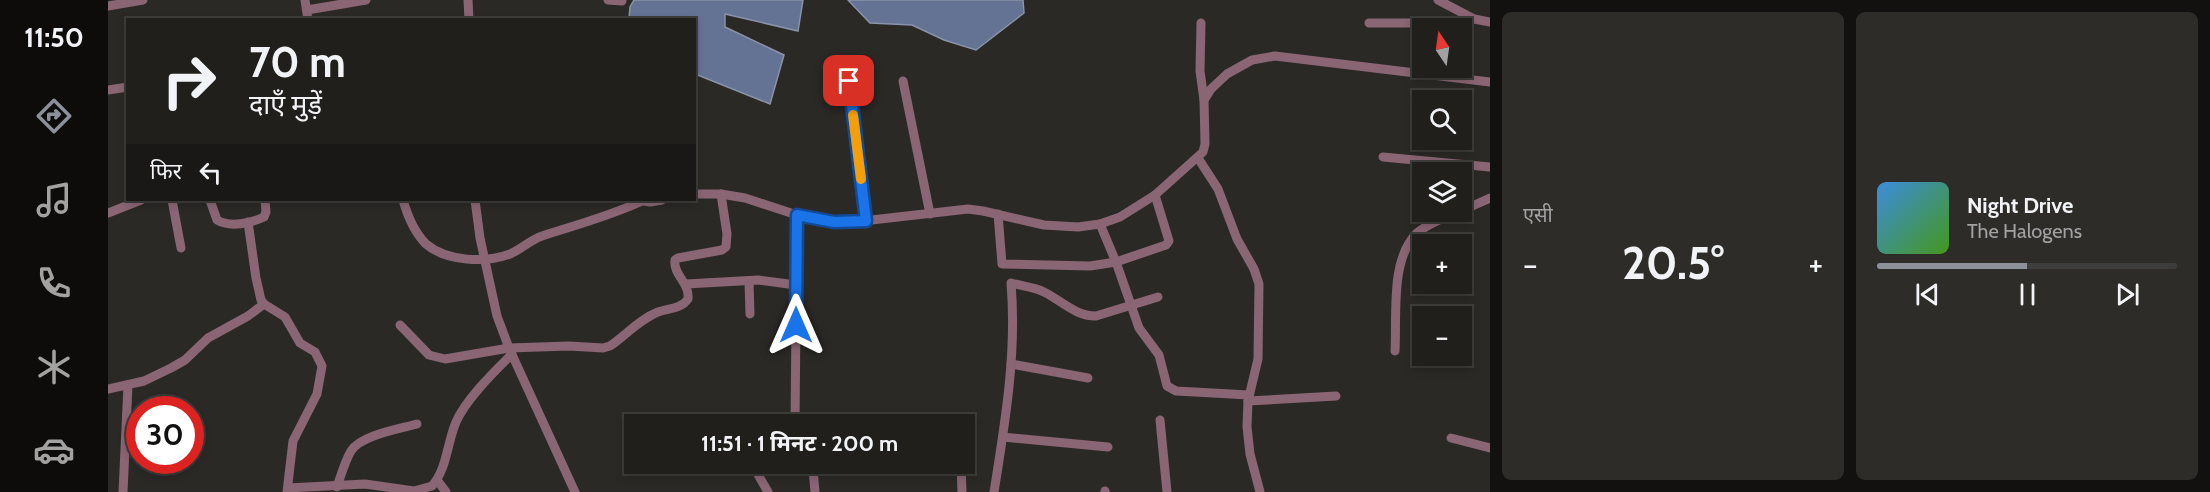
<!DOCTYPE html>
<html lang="hi">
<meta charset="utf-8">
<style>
body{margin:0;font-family:Cabin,"Noto Sans Devanagari",sans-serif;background:#2d2c29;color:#f1f3f6;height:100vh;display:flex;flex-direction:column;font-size:22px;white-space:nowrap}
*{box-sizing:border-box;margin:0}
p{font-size:20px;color:#a2a2a3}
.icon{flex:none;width:33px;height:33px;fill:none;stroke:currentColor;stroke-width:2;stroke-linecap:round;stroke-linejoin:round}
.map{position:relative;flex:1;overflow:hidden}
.sheet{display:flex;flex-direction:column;gap:12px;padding:12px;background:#12110f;width:720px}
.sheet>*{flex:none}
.banner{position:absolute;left:18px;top:18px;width:570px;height:183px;border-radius:0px;box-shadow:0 3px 9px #0003,0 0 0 2px #3d3d3b;background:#201f1c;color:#f1f3f6;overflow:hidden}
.needle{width:39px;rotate:347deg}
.controls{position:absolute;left:1304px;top:18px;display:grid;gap:12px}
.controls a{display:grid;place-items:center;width:60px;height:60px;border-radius:0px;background:#201f1c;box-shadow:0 3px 9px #0003,0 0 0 2px #3d3d3b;font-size:30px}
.speed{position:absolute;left:18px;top:396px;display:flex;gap:12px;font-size:30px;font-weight:700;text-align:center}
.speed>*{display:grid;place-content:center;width:78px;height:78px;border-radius:50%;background:#201f1c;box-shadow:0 3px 9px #0003,0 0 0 2px #3d3d3b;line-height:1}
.speed .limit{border:9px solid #d22;background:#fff;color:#111}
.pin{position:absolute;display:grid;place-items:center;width:51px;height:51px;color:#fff;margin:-26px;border-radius:12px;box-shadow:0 3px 9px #0006}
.me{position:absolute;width:66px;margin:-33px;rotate:0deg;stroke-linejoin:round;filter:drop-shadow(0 0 4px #0008)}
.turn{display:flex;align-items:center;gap:21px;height:126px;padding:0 24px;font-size:27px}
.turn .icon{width:78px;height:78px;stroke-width:2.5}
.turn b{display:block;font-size:42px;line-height:51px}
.then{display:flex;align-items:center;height:57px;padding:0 24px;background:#0003;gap:12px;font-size:22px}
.big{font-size:45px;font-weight:700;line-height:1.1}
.sheet .widget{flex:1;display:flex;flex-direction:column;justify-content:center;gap:9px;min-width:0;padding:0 21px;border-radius:9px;background:#2d2c29}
.song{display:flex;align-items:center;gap:18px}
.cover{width:72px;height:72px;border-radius:9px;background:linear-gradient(135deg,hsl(210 70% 55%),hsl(100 70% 35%))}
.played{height:6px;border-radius:3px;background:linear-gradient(90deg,#8c9099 50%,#3d3d3b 50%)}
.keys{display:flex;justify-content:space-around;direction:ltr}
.heat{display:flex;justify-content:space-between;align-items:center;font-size:33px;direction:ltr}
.sheet .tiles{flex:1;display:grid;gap:12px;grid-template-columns:repeat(2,1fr)}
.trip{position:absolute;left:516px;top:414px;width:351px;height:60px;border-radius:0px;background:#201f1c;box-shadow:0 3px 9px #0003,0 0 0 2px #3d3d3b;font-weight:700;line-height:60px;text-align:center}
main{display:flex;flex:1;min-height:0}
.tabs{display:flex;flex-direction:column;width:108px;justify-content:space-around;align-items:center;background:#0d0c0b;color:#a2a2a3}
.tabs .icon{width:42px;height:42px}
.tabs .current{color:#8c9099}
.tabs b{font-size:27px;color:#f1f3f6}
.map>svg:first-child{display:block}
.water{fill:#647394;stroke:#8993a9;stroke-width:1.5}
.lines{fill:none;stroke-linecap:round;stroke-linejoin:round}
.street{stroke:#8a6574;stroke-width:9}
.route-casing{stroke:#114b97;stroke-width:15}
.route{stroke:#1a73e8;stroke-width:10}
.slow{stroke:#f59e0b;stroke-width:10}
</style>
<main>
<nav class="tabs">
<b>11:50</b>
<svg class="icon current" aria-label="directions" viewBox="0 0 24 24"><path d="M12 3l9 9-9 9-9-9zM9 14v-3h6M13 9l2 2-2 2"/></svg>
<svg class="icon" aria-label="music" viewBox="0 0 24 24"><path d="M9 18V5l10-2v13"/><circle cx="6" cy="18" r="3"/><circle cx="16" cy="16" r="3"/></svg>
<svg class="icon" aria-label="phone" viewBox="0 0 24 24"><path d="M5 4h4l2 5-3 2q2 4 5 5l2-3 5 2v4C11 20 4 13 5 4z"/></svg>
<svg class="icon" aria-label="climate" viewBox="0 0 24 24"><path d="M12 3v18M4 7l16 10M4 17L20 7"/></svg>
<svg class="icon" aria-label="car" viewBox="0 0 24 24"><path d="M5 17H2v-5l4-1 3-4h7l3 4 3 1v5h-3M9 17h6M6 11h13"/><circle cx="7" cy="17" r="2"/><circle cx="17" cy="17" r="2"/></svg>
</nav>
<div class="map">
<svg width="1382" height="492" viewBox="0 0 1382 492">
<rect width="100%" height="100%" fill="#2b2926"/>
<g class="water">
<path d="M526,0H695L690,31L617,14V27L676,55L662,104L587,74L586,20L521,19L522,7Z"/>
<path d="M740,0H915L916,13L868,50L836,40L804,25L762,23Z"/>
</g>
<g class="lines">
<g class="street">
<path d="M197,0L200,20"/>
<path d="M360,0L361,20"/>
<path d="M500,0L514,1"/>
<path d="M1330,0L1366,19L1382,22"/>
<path d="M0,6L35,0"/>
<path d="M199,10L258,0"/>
<path d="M1093,23L1092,71L1096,100"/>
<path d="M1261,23H1352L1366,19"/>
<path d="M741,81L757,221"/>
<path d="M795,81L822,214"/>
<path d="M0,90L20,87"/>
<path d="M1275,157L1382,167"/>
<path d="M1090,158L1110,189L1129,239L1146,269L1151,284L1150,359L1140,401L1139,427L1142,454L1152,492"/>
<path d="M586,194H613L637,198L689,215L726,222H746L860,209L875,211L936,225L970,227L992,224L1012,217L1047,195L1095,152L1097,144L1096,100L1103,89L1119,74L1144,60L1167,56L1382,82"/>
<path d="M64,200L73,248"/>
<path d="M102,200L109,220C122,228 143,223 156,217L158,212L157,200"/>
<path d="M295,200C299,214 307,233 318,244C339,262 378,263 402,254C414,249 422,240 434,236C468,225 502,216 534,201"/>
<path d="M367,200L372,238L389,316L401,348L467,492"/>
<path d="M530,200L542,202L554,200"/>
<path d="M1353,211L1382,198"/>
<path d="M0,213L33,200"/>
<path d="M890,214L894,264L982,266L1008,262L1058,245L1061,241L1047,195"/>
<path d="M140,222L148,278L153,300L156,304L177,317L192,343L207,352L214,366L209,394L185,441L179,492"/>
<path d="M992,224L1008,262L1031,328L1051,355L1059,386L1068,391L1141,395"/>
<path d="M641,281L642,314"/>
<path d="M578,284L650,280L688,285"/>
<path d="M292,325L321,355L337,359L401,348L461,346L495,348L502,346C518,335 532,319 550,312C561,308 573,309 580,299C582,283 565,275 567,260L570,258L614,250L618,247L619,234L613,194"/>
<path d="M1287,351C1289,315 1282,259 1309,233C1321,223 1337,217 1351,212"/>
<path d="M903,364L980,378"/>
<path d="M0,389L36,381L63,368L77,360L100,338L140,316L156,304"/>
<path d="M1140,401L1228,396"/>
<path d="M1052,420L1059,492"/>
<path d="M687,424L689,215"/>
<path d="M895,437L1000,447"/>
<path d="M1343,438L1382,448"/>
<path d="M644,464L660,492"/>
<path d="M692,464L705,469L707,492"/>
<path d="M853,464L854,492"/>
<path d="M329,480L338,492"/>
<path d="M229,487C233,475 237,461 243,451C253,435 292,429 309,424"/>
<path d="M180,488L257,484L306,491L324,486C339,469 339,443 348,422C358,399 386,372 404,354"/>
<path d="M15,492L20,385"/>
<path d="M886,492C897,423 909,353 903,283C914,286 927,287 936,292C954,301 967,316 988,316L1050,297"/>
<path d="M997,492V491"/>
</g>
</g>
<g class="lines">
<defs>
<path id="route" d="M688,325L689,215L726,222L758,221L741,81"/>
</defs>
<use href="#route" class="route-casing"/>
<use href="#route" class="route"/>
<path class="slow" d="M745,115L753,179"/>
</g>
</svg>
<div class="controls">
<a><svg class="needle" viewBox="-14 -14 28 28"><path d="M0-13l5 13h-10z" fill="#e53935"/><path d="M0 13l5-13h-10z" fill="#a2a2a3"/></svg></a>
<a><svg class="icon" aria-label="search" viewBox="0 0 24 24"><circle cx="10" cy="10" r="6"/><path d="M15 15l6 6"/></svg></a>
<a><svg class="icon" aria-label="layers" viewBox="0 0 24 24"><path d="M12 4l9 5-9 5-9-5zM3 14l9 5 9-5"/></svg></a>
<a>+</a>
<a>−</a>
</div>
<div class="speed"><div class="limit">30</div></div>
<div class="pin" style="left:741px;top:81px;background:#d93025"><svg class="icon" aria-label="arrive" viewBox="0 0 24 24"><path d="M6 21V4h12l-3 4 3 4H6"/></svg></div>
<svg class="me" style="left:688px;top:325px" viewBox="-20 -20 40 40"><path d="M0-17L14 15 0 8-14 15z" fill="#1a73e8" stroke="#fff" stroke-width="4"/></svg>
<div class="trip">11:51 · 1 मिनट · 200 m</div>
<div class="banner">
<div class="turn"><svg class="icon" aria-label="right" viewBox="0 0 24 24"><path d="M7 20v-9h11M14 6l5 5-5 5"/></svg><div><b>70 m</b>दाएँ मुड़ें</div></div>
<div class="then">फिर<svg class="icon" aria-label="left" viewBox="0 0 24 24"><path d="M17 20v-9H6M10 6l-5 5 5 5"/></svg></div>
</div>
</div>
<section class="sheet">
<div class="tiles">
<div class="widget"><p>एसी</p>
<div class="heat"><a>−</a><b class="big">20.5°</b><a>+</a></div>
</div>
<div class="widget">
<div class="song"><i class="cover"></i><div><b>Night Drive</b><p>The Halogens</p></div></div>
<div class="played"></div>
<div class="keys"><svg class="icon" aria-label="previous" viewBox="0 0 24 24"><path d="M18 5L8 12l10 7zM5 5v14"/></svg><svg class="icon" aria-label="pause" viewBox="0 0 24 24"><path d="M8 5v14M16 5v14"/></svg><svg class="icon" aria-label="next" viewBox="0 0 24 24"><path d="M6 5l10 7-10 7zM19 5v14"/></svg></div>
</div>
</div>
</section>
</main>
